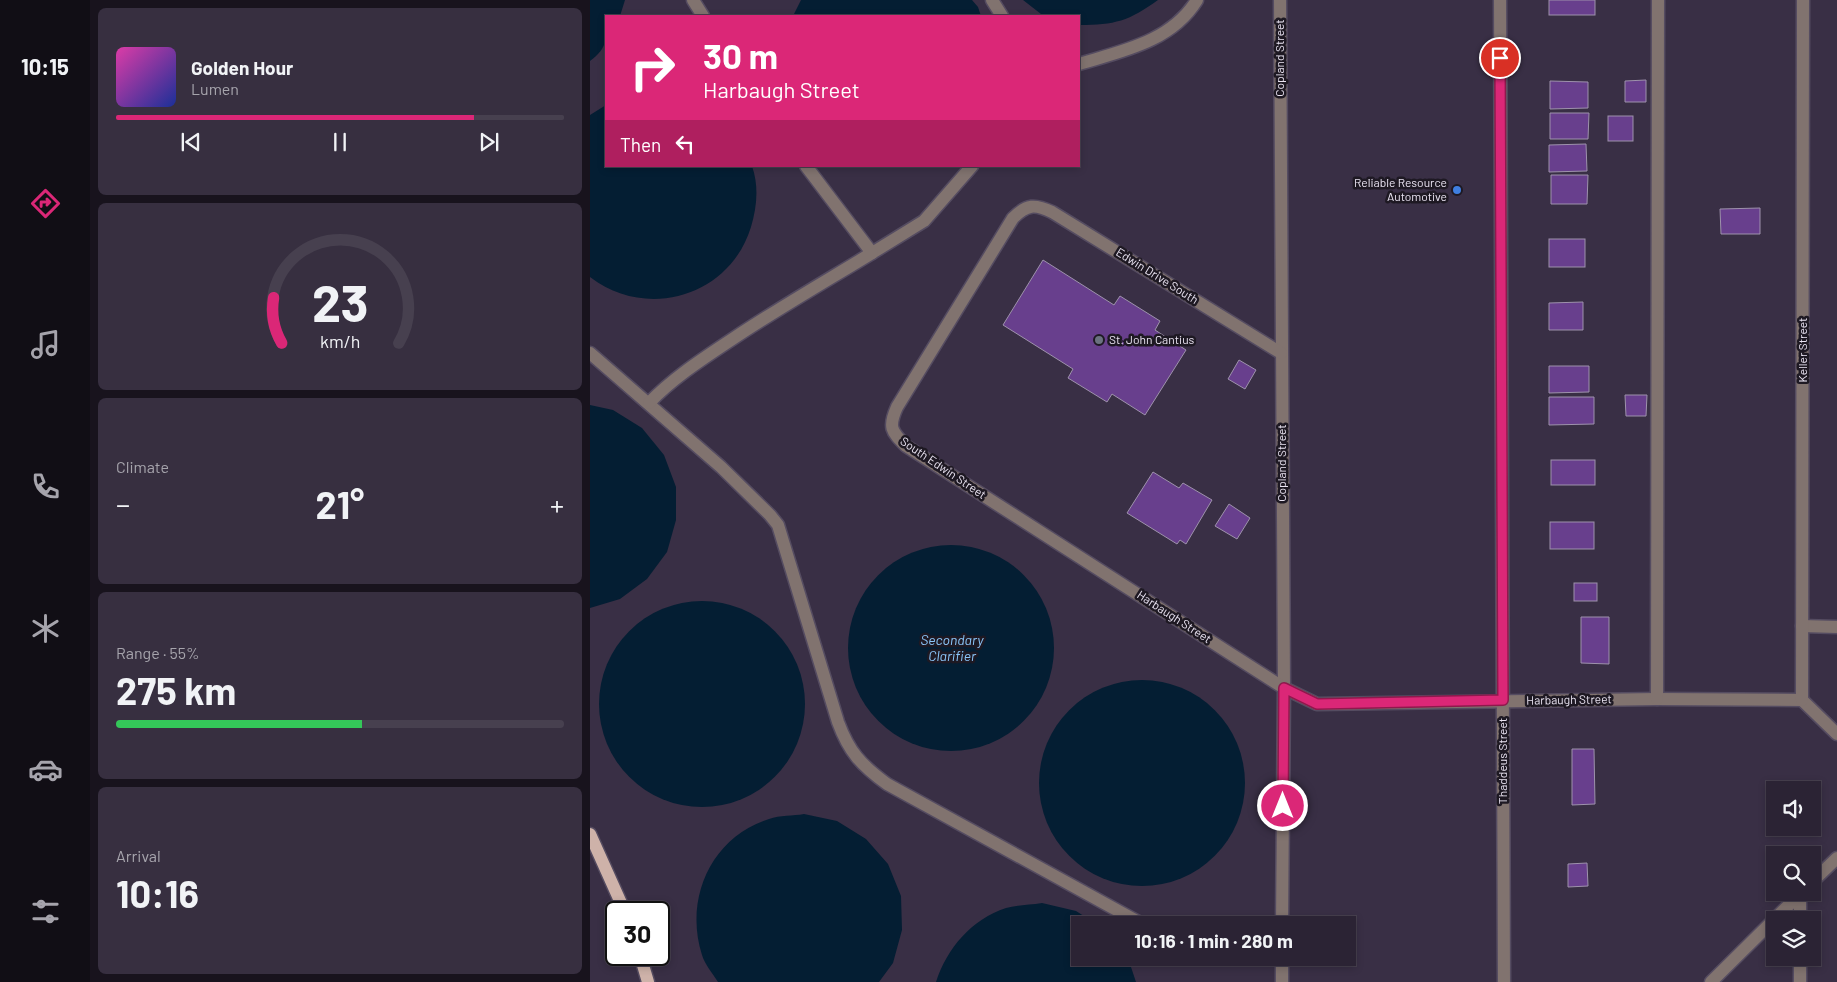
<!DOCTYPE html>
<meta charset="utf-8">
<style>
body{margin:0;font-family:Barlow,sans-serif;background:#372f40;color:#f1f3f6;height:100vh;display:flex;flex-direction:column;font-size:19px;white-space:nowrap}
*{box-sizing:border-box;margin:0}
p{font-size:16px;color:#a6a4ac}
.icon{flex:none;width:28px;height:28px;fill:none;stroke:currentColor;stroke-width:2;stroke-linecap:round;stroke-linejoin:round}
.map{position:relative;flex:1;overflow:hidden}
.side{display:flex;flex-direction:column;gap:8px;padding:8px;background:#18131d;width:500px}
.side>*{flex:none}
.top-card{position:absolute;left:15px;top:15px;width:475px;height:152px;border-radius:0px;box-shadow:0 2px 8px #0003,0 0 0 1px #47404f;background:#db2777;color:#fff;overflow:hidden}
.buttons{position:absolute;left:1176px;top:781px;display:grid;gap:10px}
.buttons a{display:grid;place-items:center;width:55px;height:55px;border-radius:0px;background:#2b2334;box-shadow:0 2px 8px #0003,0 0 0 1px #47404f;font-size:25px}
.speed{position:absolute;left:15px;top:901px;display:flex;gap:10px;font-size:25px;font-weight:700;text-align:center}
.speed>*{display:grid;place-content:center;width:65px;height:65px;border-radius:50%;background:#2b2334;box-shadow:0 2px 8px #0003,0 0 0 1px #47404f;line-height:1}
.speed .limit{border:2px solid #111;border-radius:8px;background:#fff;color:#111}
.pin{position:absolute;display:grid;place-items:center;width:42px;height:42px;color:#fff;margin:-21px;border:2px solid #fff;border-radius:50%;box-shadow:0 1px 5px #0007}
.me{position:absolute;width:55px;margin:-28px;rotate:0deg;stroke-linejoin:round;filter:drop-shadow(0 0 4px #0008)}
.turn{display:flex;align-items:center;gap:18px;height:105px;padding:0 15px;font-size:22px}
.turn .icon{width:65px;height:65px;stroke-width:2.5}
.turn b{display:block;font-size:35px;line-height:42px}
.then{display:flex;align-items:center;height:48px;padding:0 15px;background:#0003;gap:10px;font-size:19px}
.big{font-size:38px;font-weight:700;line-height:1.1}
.side .tile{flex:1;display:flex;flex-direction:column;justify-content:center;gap:8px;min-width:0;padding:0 18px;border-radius:8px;background:#372f40}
.side .dial{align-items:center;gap:0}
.dial svg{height:130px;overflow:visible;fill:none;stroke:#47404f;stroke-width:7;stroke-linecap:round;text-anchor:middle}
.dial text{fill:#f1f3f6;stroke:none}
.song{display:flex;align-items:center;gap:15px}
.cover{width:60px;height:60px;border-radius:8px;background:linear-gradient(135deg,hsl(320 70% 55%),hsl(230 70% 35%))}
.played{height:5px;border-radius:2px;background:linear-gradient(90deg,#db2777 80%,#47404f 80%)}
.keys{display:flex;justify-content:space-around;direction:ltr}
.heat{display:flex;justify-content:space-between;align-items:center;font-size:28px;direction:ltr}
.charge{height:8px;border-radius:4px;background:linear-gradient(90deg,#34c759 55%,#47404f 0)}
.trip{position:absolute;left:481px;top:916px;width:285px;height:50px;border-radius:0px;background:#2b2334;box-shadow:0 2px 8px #0003,0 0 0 1px #47404f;font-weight:700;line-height:50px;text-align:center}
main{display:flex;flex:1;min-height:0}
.tab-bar{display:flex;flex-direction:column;width:90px;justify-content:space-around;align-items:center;background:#110e15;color:#a6a4ac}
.tab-bar .icon{width:35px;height:35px}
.tab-bar .current{color:#db2777}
.tab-bar b{font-size:22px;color:#f1f3f6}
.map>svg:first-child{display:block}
.water{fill:#041e33}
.building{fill:#683f8d;stroke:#9e92ac}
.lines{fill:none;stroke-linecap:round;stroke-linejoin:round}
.minor-casing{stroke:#554c61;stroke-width:15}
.major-casing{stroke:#554c61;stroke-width:15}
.minor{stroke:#81736f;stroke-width:12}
.major{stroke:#ceb2a9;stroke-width:12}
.route-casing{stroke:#8e194d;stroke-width:12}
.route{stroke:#db2777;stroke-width:9}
.shop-dot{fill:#3f7fe0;stroke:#1e1923;stroke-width:2}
.worship-dot{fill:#6b7280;stroke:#1e1923;stroke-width:2}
.labels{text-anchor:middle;stroke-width:5;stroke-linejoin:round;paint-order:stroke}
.street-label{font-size:12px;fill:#eae4f2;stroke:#1e1923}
.poi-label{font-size:12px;fill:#eae4f2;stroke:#1e1923;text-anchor:end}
.water-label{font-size:14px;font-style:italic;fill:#8bc6fa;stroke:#1e1923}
</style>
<main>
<nav class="tab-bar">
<b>10:15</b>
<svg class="icon current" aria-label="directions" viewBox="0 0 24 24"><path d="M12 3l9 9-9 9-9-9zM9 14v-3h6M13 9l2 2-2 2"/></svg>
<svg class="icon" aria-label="music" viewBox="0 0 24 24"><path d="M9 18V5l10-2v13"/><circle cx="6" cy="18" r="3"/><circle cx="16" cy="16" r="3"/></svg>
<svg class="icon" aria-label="phone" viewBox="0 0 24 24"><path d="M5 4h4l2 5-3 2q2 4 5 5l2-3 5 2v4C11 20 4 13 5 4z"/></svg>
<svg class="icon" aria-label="climate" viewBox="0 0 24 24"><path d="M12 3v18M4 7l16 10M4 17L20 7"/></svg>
<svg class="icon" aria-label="car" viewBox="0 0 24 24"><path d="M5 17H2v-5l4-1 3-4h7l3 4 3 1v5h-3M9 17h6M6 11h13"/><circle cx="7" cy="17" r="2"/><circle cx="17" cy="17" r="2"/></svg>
<svg class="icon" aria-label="filters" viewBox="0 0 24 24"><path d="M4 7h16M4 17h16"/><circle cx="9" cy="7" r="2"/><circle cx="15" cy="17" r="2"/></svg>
</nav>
<section class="side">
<div class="tile">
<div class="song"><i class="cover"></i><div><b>Golden Hour</b><p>Lumen</p></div></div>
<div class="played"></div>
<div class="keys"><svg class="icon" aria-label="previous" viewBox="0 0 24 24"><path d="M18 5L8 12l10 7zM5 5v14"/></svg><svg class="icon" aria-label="pause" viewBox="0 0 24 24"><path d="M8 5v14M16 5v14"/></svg><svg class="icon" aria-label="next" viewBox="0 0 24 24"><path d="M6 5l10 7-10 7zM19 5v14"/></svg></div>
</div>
<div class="tile dial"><svg viewBox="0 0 100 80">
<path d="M14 69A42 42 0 1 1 86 69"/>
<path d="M14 69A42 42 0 0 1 9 41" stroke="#db2777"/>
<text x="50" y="56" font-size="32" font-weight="700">23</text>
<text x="50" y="72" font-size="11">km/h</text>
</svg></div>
<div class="tile"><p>Climate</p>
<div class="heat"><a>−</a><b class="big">21°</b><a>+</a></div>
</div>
<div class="tile"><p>Range · 55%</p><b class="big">275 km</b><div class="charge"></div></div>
<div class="tile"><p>Arrival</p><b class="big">10:16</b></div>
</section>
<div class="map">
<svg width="1247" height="982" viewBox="0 0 1247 982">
<rect width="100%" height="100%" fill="#392f45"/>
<g class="water">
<path d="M0,0H35L30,16H16C16,38 19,47 0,61Z"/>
<path d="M211,0H382L388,7L391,16H203Z"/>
<path d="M433,0H568C539,21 525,25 489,25V16H458L451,14Z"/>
<path d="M16,105V166H162C169,186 167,207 161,227C140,296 57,321 0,277V115Z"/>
<path d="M0,405L23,410L52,428L74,455L86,487V520L77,552L57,579L30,599L0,608Z"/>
<circle cx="361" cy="648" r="103"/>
<circle cx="112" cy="704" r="103"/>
<circle cx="552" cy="783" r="103"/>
<path d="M214,814L247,821L276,839L298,864L311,896L312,930L303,963L289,982H128C123,974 115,965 112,955C94,899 121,837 179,819C190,815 203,816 214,814Z"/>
<path d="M452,903L486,911L508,925H490V958H538L546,982H346C357,948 382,919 416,908C427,905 440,905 452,903Z"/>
</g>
<g class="building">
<rect x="959" y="0" width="46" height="15"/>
<path d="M1056,80V102H1035V81Z"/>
<path d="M960,81L998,82V108L960,109Z"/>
<path d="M960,113H999L998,139H960Z"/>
<rect x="1018" y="116" width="25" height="25"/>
<path d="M996,144L997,171L959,172V145Z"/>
<path d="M961,175H998L997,204H961Z"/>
<path d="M1170,208V234H1131L1130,209Z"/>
<rect x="959" y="239" width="36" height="28"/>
<path d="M453,260L524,305L530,296L570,321L565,330L596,350L555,415L522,394L517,402L478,378L483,369L413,325Z"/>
<path d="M993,302V330H959V303Z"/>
<path d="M649,360L666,370L655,389L638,379Z"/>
<path d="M959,366H999V392L959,393Z"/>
<path d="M1035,395H1057L1056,416H1036Z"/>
<path d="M959,397H1004V424L959,425Z"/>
<rect x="961" y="460" width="44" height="25"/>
<path d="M563,472L589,488L593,483L622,500L596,544L590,540L587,544L537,513Z"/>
<path d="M639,504L660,518L647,539L625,526Z"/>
<rect x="960" y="522" width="44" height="27"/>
<rect x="984" y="583" width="23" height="18"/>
<path d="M991,617H1019V664L991,663Z"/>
<path d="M982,749H1004L1005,804L982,805Z"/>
<path d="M997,863L998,886L978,887V864Z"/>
</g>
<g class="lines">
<defs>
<g id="minor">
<path d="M103,0L113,16"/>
<path d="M402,0L412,16"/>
<path d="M690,0L694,688L692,925"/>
<path d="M910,0L914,982"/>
<path d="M489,64C532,51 581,42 607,0"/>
<path d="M282,253L334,221L382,166"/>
<path d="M0,353L131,467L180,515L188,525L248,722C259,752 271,765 297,784L554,925"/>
<path d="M691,353L462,212C445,204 437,204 423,218L307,407C298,427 301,431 316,446L694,688L727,704L1067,699L1212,700L1247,734"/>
<path d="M59,403C84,377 114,358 144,338C189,308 236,281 282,253L216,166"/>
<path d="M1212,626L1247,627"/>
<path d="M1067,699L1068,0"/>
<path d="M1212,700L1213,0"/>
<path d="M1222,882L1247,858"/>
<path d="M1210,894V920"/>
<path d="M692,982V958"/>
<path d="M1121,982L1212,892"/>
<path d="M1210,982V958"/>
</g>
<g id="major">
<path d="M0,834L35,912"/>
<path d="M50,955L58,982"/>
</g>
</defs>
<use href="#minor" class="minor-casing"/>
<use href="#major" class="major-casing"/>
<use href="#minor" class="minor"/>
<use href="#major" class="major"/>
</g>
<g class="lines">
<defs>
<path id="route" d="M693,806L694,688L727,704L913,700L910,58"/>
</defs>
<use href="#route" class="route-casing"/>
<use href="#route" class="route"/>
</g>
<circle class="shop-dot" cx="867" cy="190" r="5"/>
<circle class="worship-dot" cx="509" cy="340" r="5"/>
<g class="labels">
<g class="street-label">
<text transform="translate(690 58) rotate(-90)" y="4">Copland Street</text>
<text transform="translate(567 276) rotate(32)" y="4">Edwin Drive South</text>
<text transform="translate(1213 350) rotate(-90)" y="4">Keller Street</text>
<text transform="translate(692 463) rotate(-90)" y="4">Copland Street</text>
<text transform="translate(353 468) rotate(34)" y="4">South Edwin Street</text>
<text transform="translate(584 617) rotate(33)" y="4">Harbaugh Street</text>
<text transform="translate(979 700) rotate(-1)" y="4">Harbaugh Street</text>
<text transform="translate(913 761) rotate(-90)" y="4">Thaddeus Street</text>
</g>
<g class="poi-label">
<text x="857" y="187">Reliable Resource<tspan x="857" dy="14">Automotive</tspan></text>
<text x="519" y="344" text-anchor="start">St. John Cantius</text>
</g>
<g class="water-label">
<text x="362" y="645">Secondary<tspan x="362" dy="16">Clarifier</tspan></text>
</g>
</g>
</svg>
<div class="buttons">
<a><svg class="icon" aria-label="sound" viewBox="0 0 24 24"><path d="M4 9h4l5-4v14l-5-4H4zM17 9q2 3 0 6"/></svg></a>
<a><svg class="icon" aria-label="search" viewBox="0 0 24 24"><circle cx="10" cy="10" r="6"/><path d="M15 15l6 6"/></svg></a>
<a><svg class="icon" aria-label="layers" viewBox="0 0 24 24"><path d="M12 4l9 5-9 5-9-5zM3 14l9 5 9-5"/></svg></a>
</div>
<div class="speed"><div class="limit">30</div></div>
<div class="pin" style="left:910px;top:58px;background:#d93025"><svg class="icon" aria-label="arrive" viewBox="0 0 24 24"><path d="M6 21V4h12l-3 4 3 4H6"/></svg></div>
<svg class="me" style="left:693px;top:806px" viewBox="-20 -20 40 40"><circle r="17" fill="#db2777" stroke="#fff" stroke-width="3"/><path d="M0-11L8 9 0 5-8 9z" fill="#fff"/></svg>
<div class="trip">10:16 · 1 min · 280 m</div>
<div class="top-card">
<div class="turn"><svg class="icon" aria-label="right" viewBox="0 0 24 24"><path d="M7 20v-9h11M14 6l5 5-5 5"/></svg><div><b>30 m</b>Harbaugh Street</div></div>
<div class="then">Then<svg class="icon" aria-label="left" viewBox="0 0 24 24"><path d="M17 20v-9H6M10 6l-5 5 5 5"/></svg></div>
</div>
</div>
</main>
